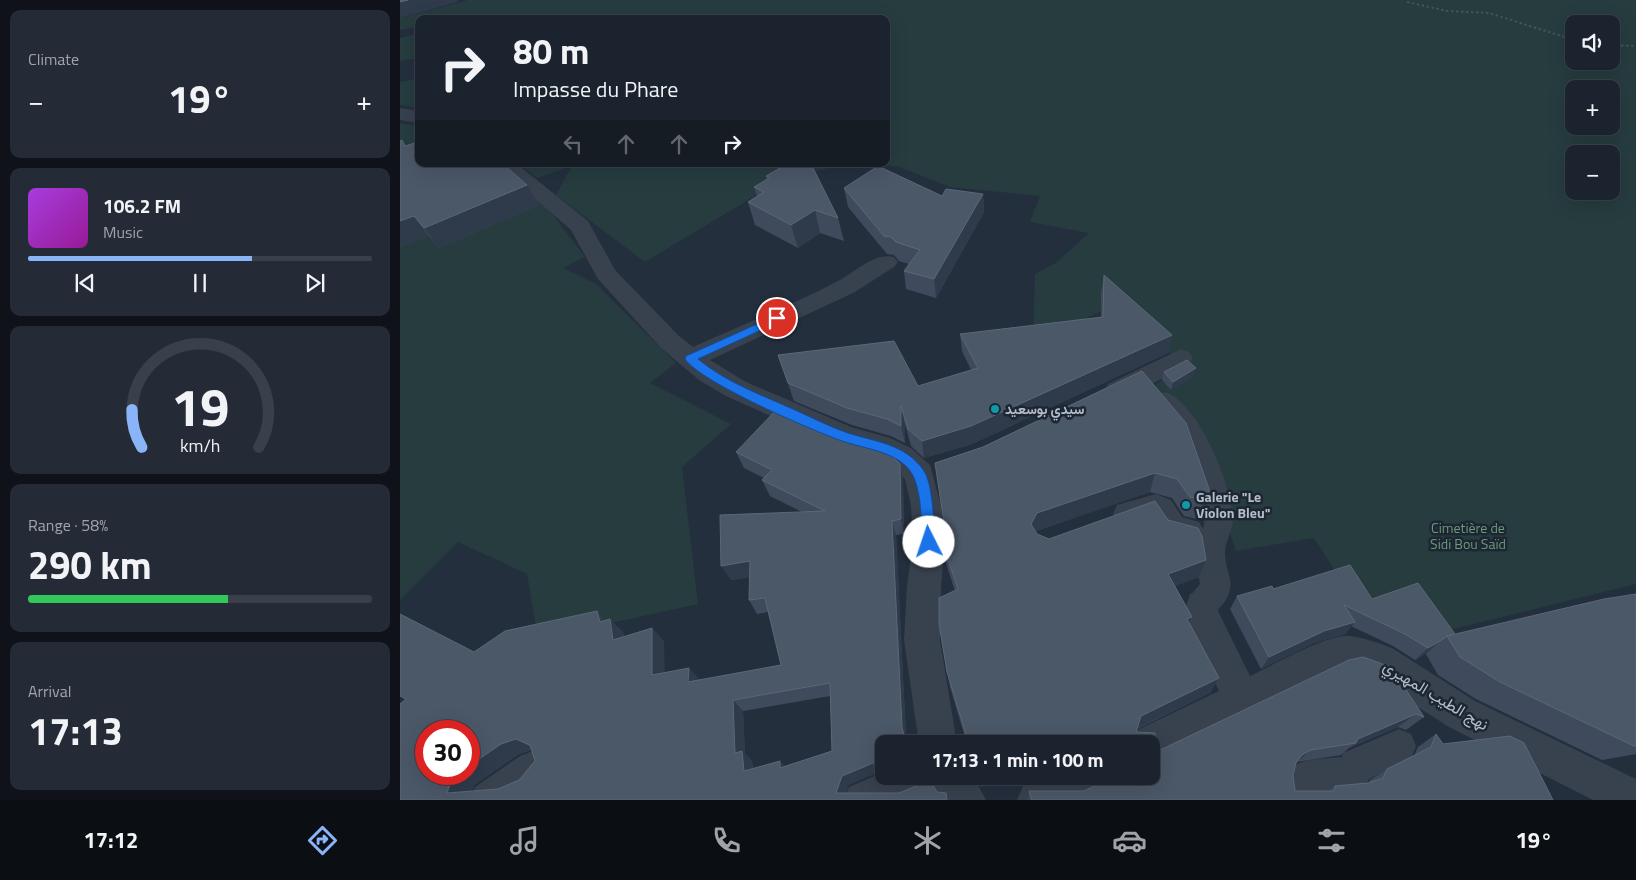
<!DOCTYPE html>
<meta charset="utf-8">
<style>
body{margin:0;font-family:"Titillium Web",Vazirmatn,sans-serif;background:#242b36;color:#f1f3f6;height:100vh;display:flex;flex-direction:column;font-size:19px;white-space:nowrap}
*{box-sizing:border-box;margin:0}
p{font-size:16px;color:#a0a4aa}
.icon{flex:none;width:28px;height:28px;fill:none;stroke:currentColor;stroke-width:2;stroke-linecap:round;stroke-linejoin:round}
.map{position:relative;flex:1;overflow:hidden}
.sheet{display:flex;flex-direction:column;gap:10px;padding:10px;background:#0f1319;width:400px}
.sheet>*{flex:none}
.top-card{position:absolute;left:15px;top:15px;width:475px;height:152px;border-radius:10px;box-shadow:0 5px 20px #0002,0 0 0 1px #39404a;background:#1b232e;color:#f1f3f6;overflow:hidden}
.controls{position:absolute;left:1165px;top:15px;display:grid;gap:10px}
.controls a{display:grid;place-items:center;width:55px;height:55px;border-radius:10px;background:#1b232e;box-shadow:0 5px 20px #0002,0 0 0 1px #39404a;font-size:25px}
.speed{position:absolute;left:15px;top:720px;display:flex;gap:10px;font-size:25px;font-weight:700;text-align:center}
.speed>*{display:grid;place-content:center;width:65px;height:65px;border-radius:50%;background:#1b232e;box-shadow:0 5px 20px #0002,0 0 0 1px #39404a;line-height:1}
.speed .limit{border:8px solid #d22;background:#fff;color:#111}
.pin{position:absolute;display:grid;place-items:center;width:42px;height:42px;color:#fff;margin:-21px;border:2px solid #fff;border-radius:50%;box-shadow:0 1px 5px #0007}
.me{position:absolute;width:55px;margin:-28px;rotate:356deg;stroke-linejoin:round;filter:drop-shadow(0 0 4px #0008)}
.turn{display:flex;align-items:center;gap:18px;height:105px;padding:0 15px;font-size:22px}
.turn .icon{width:65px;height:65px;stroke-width:2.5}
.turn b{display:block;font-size:35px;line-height:42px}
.lanes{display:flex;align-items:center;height:48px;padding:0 15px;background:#0003;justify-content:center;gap:25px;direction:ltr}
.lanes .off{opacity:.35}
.big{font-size:38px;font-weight:700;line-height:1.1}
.sheet .card{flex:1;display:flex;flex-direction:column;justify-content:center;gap:8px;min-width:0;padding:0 18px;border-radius:10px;background:#242b36}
.sheet .dial{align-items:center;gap:0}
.dial svg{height:130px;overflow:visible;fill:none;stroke:#39404a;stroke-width:7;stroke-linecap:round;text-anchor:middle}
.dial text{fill:#f1f3f6;stroke:none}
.song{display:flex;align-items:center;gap:15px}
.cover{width:60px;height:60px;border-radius:8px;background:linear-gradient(135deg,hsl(280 70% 55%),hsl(300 70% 35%))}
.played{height:5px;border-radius:2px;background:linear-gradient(90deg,#8ab4f8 65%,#39404a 65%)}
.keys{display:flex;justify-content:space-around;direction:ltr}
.heat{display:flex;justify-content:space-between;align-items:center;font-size:28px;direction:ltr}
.charge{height:8px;border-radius:4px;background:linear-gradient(90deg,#34c759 58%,#39404a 0)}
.trip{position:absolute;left:475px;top:735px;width:285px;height:50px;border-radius:10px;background:#1b232e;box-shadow:0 5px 20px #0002,0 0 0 1px #39404a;font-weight:700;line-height:50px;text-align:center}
.tab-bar{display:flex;height:80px;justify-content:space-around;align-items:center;background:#0b0e12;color:#a0a4aa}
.tab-bar .icon{width:35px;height:35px}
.tab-bar .on{color:#8ab4f8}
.tab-bar b{font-size:22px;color:#f1f3f6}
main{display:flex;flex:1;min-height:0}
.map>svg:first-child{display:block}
.green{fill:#263c3f;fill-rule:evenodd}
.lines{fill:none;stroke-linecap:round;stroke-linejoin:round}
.path{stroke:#3f5557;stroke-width:2;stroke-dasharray:2.5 2.5;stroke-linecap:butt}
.pedestrian{fill:#38414e;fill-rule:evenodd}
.minor{fill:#38414e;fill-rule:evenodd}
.wall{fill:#3f4b5c;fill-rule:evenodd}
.shaded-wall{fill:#2f3b4b}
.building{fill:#4b5868;stroke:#5c6777;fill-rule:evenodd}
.route{fill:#1a73e8;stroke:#114b97}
.culture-dot{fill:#0f9aa8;stroke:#1d2633;stroke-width:2}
.labels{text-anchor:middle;stroke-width:5;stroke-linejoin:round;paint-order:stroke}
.poi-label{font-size:14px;font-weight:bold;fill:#b4bcc9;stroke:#1d2633;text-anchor:start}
.park-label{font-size:14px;fill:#6b9a76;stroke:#1d2633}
.near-street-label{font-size:16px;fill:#b4bcc9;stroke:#1d2633}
</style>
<main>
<section class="sheet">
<div class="card"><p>Climate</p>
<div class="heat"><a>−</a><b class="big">19°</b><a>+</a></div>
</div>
<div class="card">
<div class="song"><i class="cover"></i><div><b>106.2 FM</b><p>Music</p></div></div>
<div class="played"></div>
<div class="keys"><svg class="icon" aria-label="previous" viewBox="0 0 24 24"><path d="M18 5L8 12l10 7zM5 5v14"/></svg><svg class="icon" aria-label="pause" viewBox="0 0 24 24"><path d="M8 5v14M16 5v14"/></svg><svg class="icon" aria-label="next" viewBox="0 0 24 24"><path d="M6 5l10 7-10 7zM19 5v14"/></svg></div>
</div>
<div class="card dial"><svg viewBox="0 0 100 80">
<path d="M14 69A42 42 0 1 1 86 69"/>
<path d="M14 69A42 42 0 0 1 8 46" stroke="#8ab4f8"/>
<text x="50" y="56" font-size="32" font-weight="700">19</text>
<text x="50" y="72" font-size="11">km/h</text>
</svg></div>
<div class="card"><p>Range · 58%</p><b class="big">290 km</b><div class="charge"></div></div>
<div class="card"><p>Arrival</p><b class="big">17:13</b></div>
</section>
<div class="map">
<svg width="1236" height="800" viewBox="0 0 1236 800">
<rect width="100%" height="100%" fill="#242f3e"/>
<g class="green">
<path d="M69,0H1236V584L1037,633L961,611L914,538L836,551L801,441L752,387L787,364L770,354L715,305L633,343L635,274L656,263L689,233L630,222L640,196L550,187L497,166H441L376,178L380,181L245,262L156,195L172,166L137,178L119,164H486V19H19V26L0,30V18ZM1174,24H1211V61H1174ZM1174,89H1211V126H1174ZM1174,154H1211V191H1174Z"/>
<path d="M19,33V58L0,61V38Z"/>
<path d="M19,69V108L0,105V82L16,79Z"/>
<path d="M0,123L19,126V164H84L144,203L185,257L163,268L196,284L276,363L250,383L331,424L282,467L298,604L138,639L127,574L58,542L0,600Z"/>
</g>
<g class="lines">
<g class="path">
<path d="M1007,2L1047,11L1089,13L1174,40"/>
<path d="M1211,45L1236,46"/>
</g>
<g class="pedestrian">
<path d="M781,349L789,352L793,358L789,364L726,398L717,400L708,398L705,391L708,384Z"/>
<path d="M765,392C799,403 832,486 833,519C833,531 825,541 825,552C825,562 828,570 830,579C834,596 817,614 802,620L791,615L787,605L791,595L800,584L795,559L798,540C773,549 764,538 752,519L727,526L717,523L713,514L717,505L756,494L771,500L782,517L799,522L803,529C809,509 792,458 781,439C774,425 760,416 752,402L756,395Z"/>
<path d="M999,729L1011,734L1016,746L1011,758L969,779L965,787L952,792L918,795L919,800H883C876,757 911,760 942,757L943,753Z"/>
<path d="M133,751L146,756L151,769C135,800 103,800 70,800L75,787L120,756Z"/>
<path d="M484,772V776H534L529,789L503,800H444L449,787Z"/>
</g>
<g class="minor">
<path d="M0,108L19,111V123L0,120Z"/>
<path d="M95,164H117L188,221L215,270L279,336L293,347C341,325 393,305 440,280C456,271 475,252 494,257L498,262L494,267L455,292L310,360L346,382L451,427L490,438L511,448L530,465L541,506L545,542L541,586L540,640L557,744H519L504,640L507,586L513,542L511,506L505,479L491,464L473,456L435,445L326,396L299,380L261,348L198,279L171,230Z"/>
<path d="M802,589L814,594L819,605L818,611L850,676C872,666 928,633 951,636C964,638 979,643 992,648L1075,701L1236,779V800H1193L1049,727L971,677L949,670L934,673L751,763V744H732L737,730L819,691L784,612L790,594Z"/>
<path d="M529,776H573L586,800H542Z"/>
<path d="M643,776H706L700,790L680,800H617L623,786Z"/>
</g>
</g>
<g class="wall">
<path d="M0,141L19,164L127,185L139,205L39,248L29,236L0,247Z"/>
<path d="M366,176L438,218L444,241L420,233L398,248L355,225L348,202L357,196L354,187L367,180Z"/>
<path d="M444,188L542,196L583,194L584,212L536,298L506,289L504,271L509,264L499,261L494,255L487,254L448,207Z"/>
<path d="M704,275L772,335L768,353L572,444L524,458L511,446L505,424V443L491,436L452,425L394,401L378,355L518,386L571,370L562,351L560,334L701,317V293Z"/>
<path d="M742,371L786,423L809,489V497L802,516L797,519L784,516L772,498L750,492L636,531V532L637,534L649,539L755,501L768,520L798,528L802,536L806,560L799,577L775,586L792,617L790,623L819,678L810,693L737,729L736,732L755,733L756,752L949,660L963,657L991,667L1024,717L1006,730L998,727L949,748L941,755L897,762L896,763L893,775L895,791H928L935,786L969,783L970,780L987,769L1014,756L1018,747L1036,734L1043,744L1110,736L1124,743L1153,800H628L629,791H684L705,781L707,776H751V744H567L550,687L539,624V598L555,591L546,563L543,545L544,523L535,463L583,447Z"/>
<path d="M764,372L794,376L771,390L762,380Z"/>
<path d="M336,452L500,464L503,480L504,534L496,535L506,737L484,744V771L483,770L448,785L446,793H499L537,792L546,793L0,800L74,652L207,620L223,632L224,637L264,641V673L300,680L381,665L368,612L357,614L349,600L350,577L331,580L402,512L370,496L362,480L364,478L344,468ZM430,696L432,751L385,766L353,769L352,761L345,754L343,711ZM132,750L135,761L119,780L98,789L72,791L74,785L119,754Z"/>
<path d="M873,589L972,599L1055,634L1236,594V754L1202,760L1076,699L1038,675L1026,654L1027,653L1015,660L993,646L951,626L945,634L914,643L861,669L830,609L837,596Z"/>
<path d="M578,776H611L581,787Z"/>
<path d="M620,776H639L623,784Z"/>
</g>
<g class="shaded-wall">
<path d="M8,0H57L58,2L0,18V2Z"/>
<path d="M127,185L139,205L39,248L24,228Z"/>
<path d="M583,194L584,212L536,298L534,279Z"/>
<path d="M415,210L420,233L398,248L391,225Z"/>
<path d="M14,216L29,236L0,247V221Z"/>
<path d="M772,335L768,353L572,444L524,458L522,441Z"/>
<path d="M796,368L794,376L771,390L773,382Z"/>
<path d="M501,406L505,424V443L501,426Z"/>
<path d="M500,464L503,480L504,534L501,519Z"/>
<path d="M755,473L750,492L636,531L630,543L631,524L637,513Z"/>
<path d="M809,497L802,516L797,519L804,500Z"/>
<path d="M492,521L496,535L506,737L508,744H506L502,727Z"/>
<path d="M806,560L799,577L762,591L768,574Z"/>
<path d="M350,561L359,575L331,580L321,566Z"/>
<path d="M197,611L210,624V619L223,632L226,653L213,640L200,622Z"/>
<path d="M792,617L785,633L787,619Z"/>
<path d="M955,622L945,634L914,643L861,669L869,657L924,631Z"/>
<path d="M252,628L264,641L265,687L252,675Z"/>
<path d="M1040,641L1027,653L1015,660L1028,648Z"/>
<path d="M289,668L300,680L288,682Z"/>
<path d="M819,678L810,693L735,729L741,716Z"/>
<path d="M333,700L343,711L345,754L352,761L354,781L344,771L335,753Z"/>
<path d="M1016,714L998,727L949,748L956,743L958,739Z"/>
<path d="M116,739L134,749L119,754L74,785L69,800L47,793L53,776L57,774H69V766L101,744Z"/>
<path d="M911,750L897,762L902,755Z"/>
<path d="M380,761L389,770L380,768Z"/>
<path d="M478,761L483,770L448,785L443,800L436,793L442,776Z"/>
<path d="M579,776H611L581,787Z"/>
<path d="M623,776H639L623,784Z"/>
</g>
<g class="building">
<path d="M0,0H8L0,2Z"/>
<path d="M2,140L5,146L18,142L19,143V164H92L104,165L127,185L24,228L14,216L0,221V141Z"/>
<path d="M387,164H411L438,218L415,210L391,225L348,202L364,192L354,187L369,178L366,176Z"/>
<path d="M478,166L542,196L546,189L583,194L534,279L504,271L520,250L496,242L491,237L484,236L444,188Z"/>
<path d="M704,275L772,335L571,426L522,441L508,429L501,406V426L487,419L447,408L388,383L378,355L494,341L518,386L578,368L560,334L703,317Z"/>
<path d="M787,360L796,368L773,382L764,372Z"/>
<path d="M742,371L786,423L809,489V497L804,500L790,497L777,479L755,473L637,513L631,524L637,534L649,539L755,501L768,520L798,528L802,536L806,560L768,574L792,617L787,619L819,678L741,716L736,732L755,733L756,752L949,660L963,657L991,667L1024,717L1016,714L958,739L956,743L911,750L902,755L896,763L893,775L895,791H934L935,786L968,783L983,778L987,769L1031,747L1036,734L1043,744L1110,736L1124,743L1153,800H632L629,791H684L705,781L707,776H751V744H569L547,672L539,624V598L558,589L543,545L544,523L535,463L583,447Z"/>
<path d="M378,408L429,431L468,442L486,450L500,464L501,519L492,521L502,727L506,744H484V765H481L478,761L442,776L436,793H499L526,782L529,777L537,792L546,793L547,800H0V704L6,699L0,696V614L74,652L105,631L197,611L200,622L210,619L213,640L252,628V675L289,668L288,682L381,665L365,598L349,600L350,561L321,566L320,515L425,511L362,480L372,470L336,452ZM430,683L432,751L380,768V761L344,771L342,751L335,753L333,700ZM26,731H69V766L101,744L116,739L130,745L135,761L119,780L98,789L47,793L53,776L57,774H26Z"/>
<path d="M950,565L972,599L1018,583L1055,634L1047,636L1040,641L1028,648L1005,634L944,605L955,622L924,631L869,657L837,596L872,586L873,589Z"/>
<path d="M1236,594V746H1234L1100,682L1060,657L1047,636L1204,599Z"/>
</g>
<path class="route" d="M377,315L382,318L381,321L298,359C327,383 362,395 395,410C413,418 430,427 448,433C476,442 506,444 524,471C533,484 534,526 535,542L534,546L529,548L524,546L522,542C521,522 522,497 514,478C504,452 464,449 442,441C411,430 300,382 285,359L286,356Z"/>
<g class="culture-dot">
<circle cx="595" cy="409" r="5"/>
<circle cx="786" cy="505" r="5"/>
</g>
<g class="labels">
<g class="poi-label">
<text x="605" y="414">سيدي بوسعيد</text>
<text x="796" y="502">Galerie "Le<tspan x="796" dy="16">Violon Bleu"</tspan></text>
</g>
<g class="park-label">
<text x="1068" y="533">Cimetière de<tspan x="1068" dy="16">Sidi Bou Saïd</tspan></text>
</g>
<g class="near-street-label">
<text transform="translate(1036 695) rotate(31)" y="6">نهج الطيب المهيري</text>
</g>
</g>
</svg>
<div class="controls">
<a><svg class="icon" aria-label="sound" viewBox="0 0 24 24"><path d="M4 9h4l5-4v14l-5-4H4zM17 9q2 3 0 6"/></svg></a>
<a>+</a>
<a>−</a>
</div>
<div class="speed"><div class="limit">30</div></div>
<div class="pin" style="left:377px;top:318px;background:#d93025"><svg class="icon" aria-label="arrive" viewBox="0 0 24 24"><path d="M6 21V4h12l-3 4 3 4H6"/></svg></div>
<svg class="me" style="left:529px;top:542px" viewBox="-20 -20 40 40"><circle r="19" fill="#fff"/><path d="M0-13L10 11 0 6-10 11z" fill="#1a73e8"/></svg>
<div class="trip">17:13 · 1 min · 100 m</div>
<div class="top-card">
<div class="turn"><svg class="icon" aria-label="right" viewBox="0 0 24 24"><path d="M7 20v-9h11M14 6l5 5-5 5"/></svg><div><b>80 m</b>Impasse du Phare</div></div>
<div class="lanes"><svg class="icon off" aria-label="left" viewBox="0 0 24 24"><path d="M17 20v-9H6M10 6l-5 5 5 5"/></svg><svg class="icon off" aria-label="ahead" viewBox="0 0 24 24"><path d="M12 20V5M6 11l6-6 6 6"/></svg><svg class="icon off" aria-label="ahead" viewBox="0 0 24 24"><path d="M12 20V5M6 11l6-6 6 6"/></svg><svg class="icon" aria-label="right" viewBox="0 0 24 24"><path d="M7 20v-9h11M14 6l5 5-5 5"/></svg></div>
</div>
</div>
</main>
<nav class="tab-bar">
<b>17:12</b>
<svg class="icon on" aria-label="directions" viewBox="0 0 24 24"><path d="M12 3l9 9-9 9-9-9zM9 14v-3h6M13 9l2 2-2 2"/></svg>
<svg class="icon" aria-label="music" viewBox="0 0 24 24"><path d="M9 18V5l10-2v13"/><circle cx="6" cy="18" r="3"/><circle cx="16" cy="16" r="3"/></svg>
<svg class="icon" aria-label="phone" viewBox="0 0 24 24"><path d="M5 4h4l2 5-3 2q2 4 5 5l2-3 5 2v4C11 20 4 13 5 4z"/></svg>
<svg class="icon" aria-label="climate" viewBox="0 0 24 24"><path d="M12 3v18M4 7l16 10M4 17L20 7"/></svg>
<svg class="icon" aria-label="car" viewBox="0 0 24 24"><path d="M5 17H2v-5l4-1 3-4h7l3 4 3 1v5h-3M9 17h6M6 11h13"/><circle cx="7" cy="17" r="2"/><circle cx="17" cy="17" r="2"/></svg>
<svg class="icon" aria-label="filters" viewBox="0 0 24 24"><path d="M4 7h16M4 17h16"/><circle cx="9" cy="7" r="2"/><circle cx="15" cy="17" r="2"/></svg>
<b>19°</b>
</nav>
